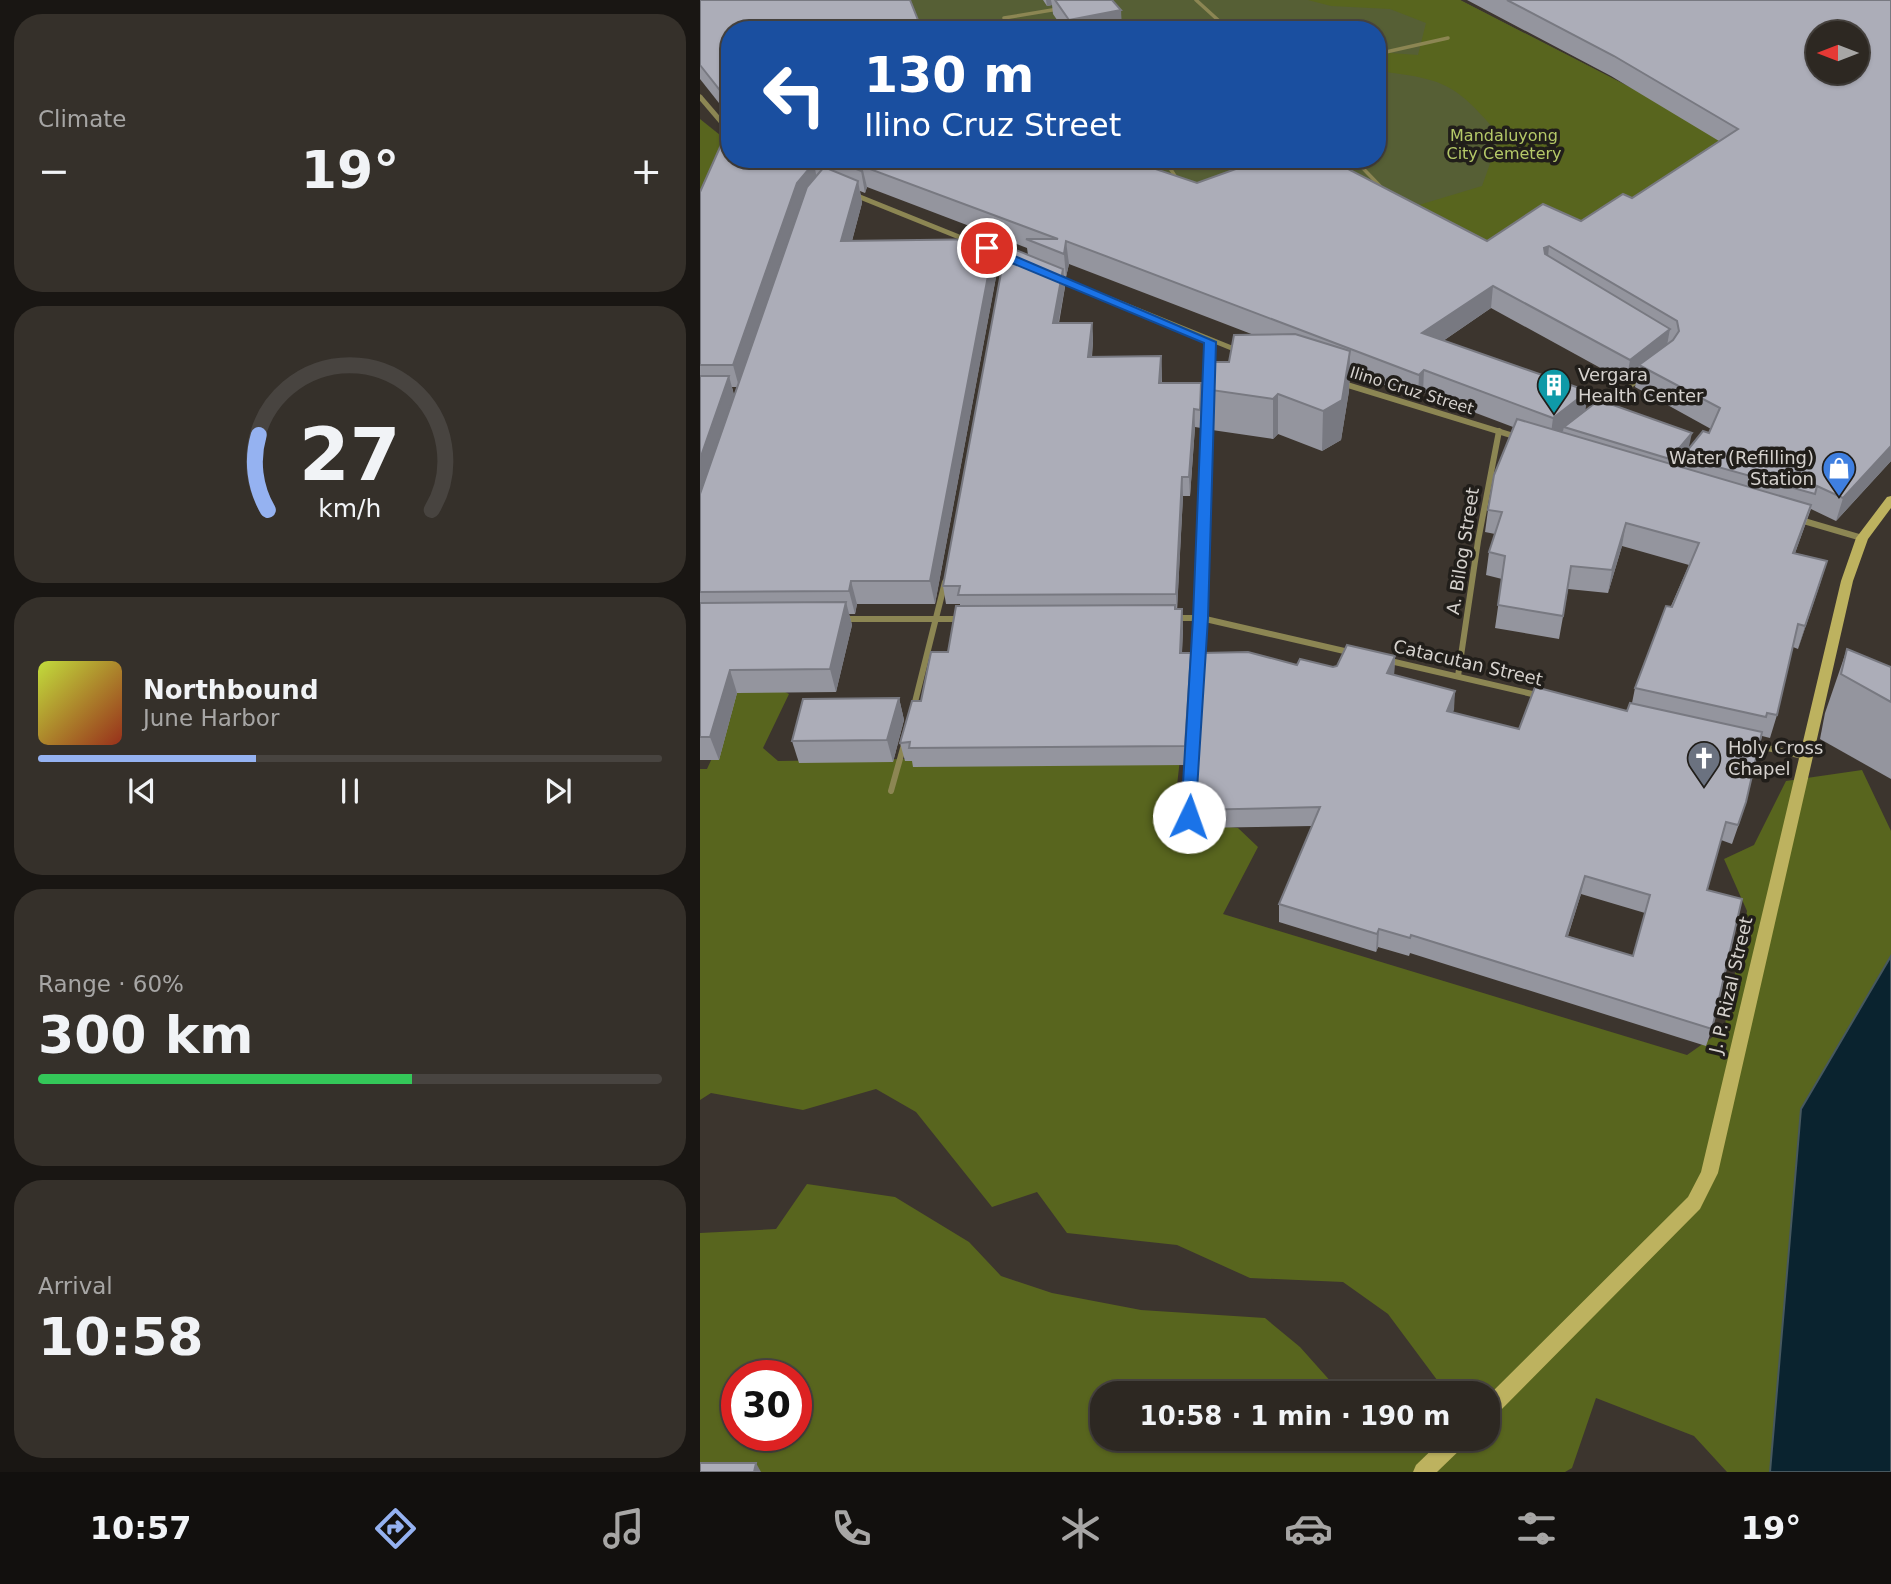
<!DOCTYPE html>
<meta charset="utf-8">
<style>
body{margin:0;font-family:"DejaVu Sans",sans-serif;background:#35302a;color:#f1f3f6;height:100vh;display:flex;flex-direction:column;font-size:26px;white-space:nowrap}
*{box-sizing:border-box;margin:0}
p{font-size:23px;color:#a7a6a5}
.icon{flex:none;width:38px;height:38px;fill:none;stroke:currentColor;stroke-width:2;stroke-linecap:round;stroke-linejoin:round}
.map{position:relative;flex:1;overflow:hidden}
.side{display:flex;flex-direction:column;gap:14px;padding:14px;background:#191613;width:700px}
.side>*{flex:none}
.guide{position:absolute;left:21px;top:21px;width:665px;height:147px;border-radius:28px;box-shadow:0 2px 5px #0004,0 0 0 2px #484440;background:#1a4fa0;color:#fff;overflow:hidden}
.needle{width:46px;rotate:270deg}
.buttons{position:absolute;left:1106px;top:21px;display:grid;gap:14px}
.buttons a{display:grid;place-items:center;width:63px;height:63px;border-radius:50%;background:#2d2822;box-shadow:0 2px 5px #0004,0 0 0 2px #484440;font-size:35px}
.speed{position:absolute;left:21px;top:1360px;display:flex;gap:14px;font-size:35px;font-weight:700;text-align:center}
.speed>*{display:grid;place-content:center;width:91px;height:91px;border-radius:50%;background:#2d2822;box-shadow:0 2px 5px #0004,0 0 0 2px #484440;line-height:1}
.speed .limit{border:10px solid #d22;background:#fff;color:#111}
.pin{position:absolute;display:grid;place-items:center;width:60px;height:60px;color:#fff;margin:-30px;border:4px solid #fff;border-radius:50%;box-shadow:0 2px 7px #0007}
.me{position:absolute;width:77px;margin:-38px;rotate:3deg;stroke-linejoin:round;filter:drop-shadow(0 0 5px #0008)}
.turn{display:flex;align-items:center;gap:24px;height:147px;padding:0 28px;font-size:32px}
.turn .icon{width:91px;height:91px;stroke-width:2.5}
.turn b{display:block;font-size:49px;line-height:60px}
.big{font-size:52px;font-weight:700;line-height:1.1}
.side .widget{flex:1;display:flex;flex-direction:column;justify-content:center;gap:10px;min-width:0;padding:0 24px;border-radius:28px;background:#35302a}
.side .dial{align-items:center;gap:0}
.dial svg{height:182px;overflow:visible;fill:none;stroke:#484440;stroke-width:7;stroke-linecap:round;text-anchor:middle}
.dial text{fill:#f1f3f6;stroke:none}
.song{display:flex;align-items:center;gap:21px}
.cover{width:84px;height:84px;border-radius:10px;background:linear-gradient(135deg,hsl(70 70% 55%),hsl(10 70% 35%))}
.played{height:7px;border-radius:4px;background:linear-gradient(90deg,#95b2f1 35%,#484440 35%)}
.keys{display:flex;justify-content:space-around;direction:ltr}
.heat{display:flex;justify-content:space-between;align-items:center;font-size:38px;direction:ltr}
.charge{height:10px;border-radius:5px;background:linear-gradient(90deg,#34c759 60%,#484440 0)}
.trip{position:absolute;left:390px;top:1381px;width:410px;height:70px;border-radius:28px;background:#2d2822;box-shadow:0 2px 5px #0004,0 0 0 2px #484440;font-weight:700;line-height:70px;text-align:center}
.tab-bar{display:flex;height:112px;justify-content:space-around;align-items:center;background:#12100e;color:#a7a6a5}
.tab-bar .icon{width:49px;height:49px}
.tab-bar .selected{color:#95b2f1}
.tab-bar b{font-size:32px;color:#f1f3f6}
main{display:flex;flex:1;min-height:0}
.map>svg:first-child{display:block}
.green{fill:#565f35}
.forest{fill:#58651e;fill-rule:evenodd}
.water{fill:#0a232f;stroke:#47585f;stroke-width:2}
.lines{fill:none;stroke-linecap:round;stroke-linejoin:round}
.lane-far1{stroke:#8c8653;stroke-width:3.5}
.lane{stroke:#8c8653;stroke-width:4.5}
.street-far1{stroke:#8c8653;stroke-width:5}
.street{stroke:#8c8653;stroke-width:6}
.secondary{fill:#bdb25f;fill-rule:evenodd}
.wall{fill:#94959e;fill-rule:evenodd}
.shaded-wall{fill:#787981}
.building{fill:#acadb8;stroke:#787981;stroke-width:2;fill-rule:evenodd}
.route{fill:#1a73e8;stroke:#114b97;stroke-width:2}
.labels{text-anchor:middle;stroke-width:7;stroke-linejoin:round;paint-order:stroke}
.far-park-label{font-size:16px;fill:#b5c968;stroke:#211e1a}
.far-street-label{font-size:16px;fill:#d6d2ce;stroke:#211e1a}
.poi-label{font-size:18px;fill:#d6d2ce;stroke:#211e1a;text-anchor:start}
.street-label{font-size:18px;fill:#d6d2ce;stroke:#211e1a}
</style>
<main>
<section class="side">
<div class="widget"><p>Climate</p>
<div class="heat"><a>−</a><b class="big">19°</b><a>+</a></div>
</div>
<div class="widget dial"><svg viewBox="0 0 100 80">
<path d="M14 69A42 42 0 1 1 86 69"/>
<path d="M14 69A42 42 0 0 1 10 36" stroke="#95b2f1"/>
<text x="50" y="56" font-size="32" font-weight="700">27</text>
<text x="50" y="72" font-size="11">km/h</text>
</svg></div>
<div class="widget">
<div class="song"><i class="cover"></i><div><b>Northbound</b><p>June Harbor</p></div></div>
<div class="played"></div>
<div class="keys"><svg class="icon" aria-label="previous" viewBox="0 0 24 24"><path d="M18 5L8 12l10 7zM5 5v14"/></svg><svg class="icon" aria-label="pause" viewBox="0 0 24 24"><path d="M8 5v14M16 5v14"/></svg><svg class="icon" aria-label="next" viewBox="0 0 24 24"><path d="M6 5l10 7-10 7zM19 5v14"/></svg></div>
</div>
<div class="widget"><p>Range · 60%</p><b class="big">300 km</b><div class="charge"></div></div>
<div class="widget"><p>Arrival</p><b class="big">10:58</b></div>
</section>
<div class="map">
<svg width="1191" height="1472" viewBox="0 0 1191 1472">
<rect width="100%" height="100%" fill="#3c352e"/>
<path class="green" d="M120,0H760L945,95L806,269L473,190L383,159H677V30H130Z"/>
<g class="forest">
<path d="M608,0H760L945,95L1033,147L806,269L699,211L782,186L800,136C756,84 746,79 677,71V52L718,55L726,23L690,9L631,6Z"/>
<path d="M0,119L30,143V159L0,203Z"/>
<path d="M62,680L89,694L63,748L78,761L409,756L480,759L473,821L538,828L558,847L523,914L987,1055L1024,1029L1047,911L1024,859L1054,845L1086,781L1162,770L1191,831V956L1101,1110L1070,1472H1027L994,1436L896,1398L872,1468L865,1472H0V1233L76,1229L107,1184L195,1197L269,1242L301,1276L352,1293L441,1310L565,1318L600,1347L641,1393H402V1438H788V1393H741L746,1392L688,1314L643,1282L550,1278L477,1245L367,1233L337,1192L292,1207L216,1112L176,1089L103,1110L11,1093L0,1100V769H7L31,717L0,695ZM37,1376H96V1435H37Z"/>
</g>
<path class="water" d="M1191,956V1472H1070L1101,1109Z"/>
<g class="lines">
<g class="lane-far1">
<path d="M496,0L529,30"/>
<path d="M304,18L358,9"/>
<path d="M220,30L246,25"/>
<path d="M677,54L748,38"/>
<path d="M464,159L477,179"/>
<path d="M654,159L680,186"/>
</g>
<path class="lane" d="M903,406L940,379"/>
<g class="street-far1">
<path d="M0,97L30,132"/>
<path d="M155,195L274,243"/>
<path d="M356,277L539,351"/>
<path d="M509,360L510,342"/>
</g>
<g class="street">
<path d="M641,383L817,437"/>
<path d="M1097,519L1162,538"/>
<path d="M473,618H501L653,653"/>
<path d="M144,619H262"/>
<path d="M686,660L841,696"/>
<path d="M758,676L778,541L799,431"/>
<path d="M213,710L245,582"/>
<path d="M1050,744L1107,757"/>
<path d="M191,791L205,741"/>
<path d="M489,817L501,618L509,358"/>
</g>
<g class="secondary">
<path d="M1191,496V508L1168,539L1153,581L1018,1173L1000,1209L795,1416L788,1418V1396L988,1197L1001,1172L1141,581L1156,538L1187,497Z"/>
<path d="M744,1438H767L765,1445L737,1472H713L716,1465Z"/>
</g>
</g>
<g class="wall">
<path d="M0,0L30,30V117L0,79Z"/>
<path d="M343,0H412L422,29L364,30L353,14L352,5L347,6Z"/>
<path d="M767,0H1191V461L1136,521L1111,509L1095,553L1127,561L1098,649L1093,647L1077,715L1070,738L1062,736L1040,821L1032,844L1021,840L1007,890L1012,1029L1006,1046L710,953L709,956L678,947L676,952L579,922V904L612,826L496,828L494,810L597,665L633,667L695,656L694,675L755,691L752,712L819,729L927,711L932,703L935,688L989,565L922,546L908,593L868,589L859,639L795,628L802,579L786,575L789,552L795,534L785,532L788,510L813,427L723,393L718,398L650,372L649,391L641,440L622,451L578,434L573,439L512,430L511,390L529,362L554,335L369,264L366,277L363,275L365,287L359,323H392L393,341L392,357L461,356L462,383H501V428L495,427L490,496H483L477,609H482L483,628L482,653L492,672L486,765L213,767L212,761H205L200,743L248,652L260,606V604H246L243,586L328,255L327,248L167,187L165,193L160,191L162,203L152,241L295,239L299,261L235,604H157L155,614H149L152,625L136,692L37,693L19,760H0V192L30,159H426L497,183L563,165L787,241L881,221L932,198L1019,141L911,76ZM791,308L926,382L938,373L935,387L1011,429L1009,433L989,448L885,410L743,341ZM32,387H37L34,395ZM881,894L945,913L933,956L868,936Z"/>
<path d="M1147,649L1191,667V779L1120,739L1125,713Z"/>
<path d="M199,698L204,720L193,762L99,763L92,741Z"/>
</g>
<g class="shaded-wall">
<path d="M346,0H351L352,5L347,6Z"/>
<path d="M421,10L422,29L370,30L369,20Z"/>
<path d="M114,163L118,185L39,387L33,365L97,183Z"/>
<path d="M162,166L167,187L165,193L161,171Z"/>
<path d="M158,181L162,203L146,263L141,241Z"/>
<path d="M295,239L299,261L235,604L230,581Z"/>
<path d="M366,241L369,264L366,277L364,254Z"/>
<path d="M849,246L847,268L844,248Z"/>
<path d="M363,269L365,287L355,341L353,323Z"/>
<path d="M793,286L791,308L721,356L722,333Z"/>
<path d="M392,323L393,341L390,375L388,357Z"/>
<path d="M970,329L966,351L939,365L938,373L926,382L930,360Z"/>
<path d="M650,351L649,391L641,440L622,451L623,411Z"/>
<path d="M461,356L462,375L460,401L459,383Z"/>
<path d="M724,370L723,393L718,398L719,375Z"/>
<path d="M29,376L35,399L0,504V459Z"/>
<path d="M501,383L502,401L501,428L500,410Z"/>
<path d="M888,391L885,414L864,427L863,431L850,441L853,418Z"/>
<path d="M578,394V434L573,439V399Z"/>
<path d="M494,409L495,427L490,496L489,477Z"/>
<path d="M992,433L988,451L982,457L981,459L967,477L970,459Z"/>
<path d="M1191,446V461L1136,521L1143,498Z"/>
<path d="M482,477L483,496L477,612L476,594Z"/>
<path d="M1111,505L1104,528L1087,576L1093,553Z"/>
<path d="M926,523L922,546L908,593L912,570Z"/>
<path d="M1127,561L1120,584L1098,649L1105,626Z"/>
<path d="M151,581L157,604L155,614L149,591Z"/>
<path d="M146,602L152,625L136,692L130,669Z"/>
<path d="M482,609L483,628L481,672L480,653Z"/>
<path d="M491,653L492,672L486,765L485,746Z"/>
<path d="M695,656L694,675L687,673Z"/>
<path d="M30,670L37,693L19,760L10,737Z"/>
<path d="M755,691L754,710L745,730L747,711Z"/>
<path d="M199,698L204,720L193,762L187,740Z"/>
<path d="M885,876L881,894L862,954L866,936Z"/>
<path d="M679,929L678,947L676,952L677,934Z"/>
<path d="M56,1463L61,1472H54Z"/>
</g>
<g class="building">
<path d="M0,0H210L222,30H30V103L0,65Z"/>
<path d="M355,0H412L421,10L369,20Z"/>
<path d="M807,0H1191V446L1143,498L1117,486L1115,494L982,457L1003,431L1009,433L1020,408L939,365L973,340L979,331L977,321L849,246L844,248L845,254L970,329L930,360L793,286L722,333L888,391L853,418L724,370L719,375L366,241L364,254L326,239H358L162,166L161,171L130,159H426L497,183L558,161L563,165L574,159H629L787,241L843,204L881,221L923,194L932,198L1038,129L914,56ZM1118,33H1157V72H1118Z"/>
<path d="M29,127H30V159H104L114,163L97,183L33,365H0V192Z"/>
<path d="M124,167L158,181L141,241L295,239L230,581H151L149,591L0,592V494L107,187Z"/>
<path d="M306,246L363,269L353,323H392L388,357L461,356L459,383H501L500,410L494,409L489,477H482L476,594L258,595L260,586H243Z"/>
<path d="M595,334L650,351L642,400L623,411L578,394L573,399L511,390L512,362H529L534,335Z"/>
<path d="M0,376H29L0,459Z"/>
<path d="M899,400L992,433L970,459L864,427Z"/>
<path d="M817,419L1111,505L1093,553L1127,561L1105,626L1098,624L1077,715L1067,713L1066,717L935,688L966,606L972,607L999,543L926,523L912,570L871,566L863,616L798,605L805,556L789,552L802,512L788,510L794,475Z"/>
<path d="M146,602L130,669L30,670L10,737H0V603Z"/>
<path d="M475,605V609H482L480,653H491L485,746L209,748L210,742L200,743L212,701H221L231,652H248L256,606Z"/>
<path d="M647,645L695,656L687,673L755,691L747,711L819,729L835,687L927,711L930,703L1062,732L1046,802L1038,825L1026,822L1007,890L1042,899L1012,1029L711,935L710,938L679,929L677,934L579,904L620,807L494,810L502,653L548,652L597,665L600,659L633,667L637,666ZM885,876L950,895L933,956L866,936Z"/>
<path d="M1147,649L1191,667V702L1141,674Z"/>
<path d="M199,698L187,740L92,741L103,699Z"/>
<path d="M0,1463H56L54,1472H0Z"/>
</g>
<path class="route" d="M283,246H291L516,342L508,618L495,821H483L481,817L493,618L504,343L283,251Z"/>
<defs>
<symbol id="building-pin" viewBox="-11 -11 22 30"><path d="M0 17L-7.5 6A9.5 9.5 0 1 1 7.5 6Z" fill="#0f9aa8" stroke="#211e1a"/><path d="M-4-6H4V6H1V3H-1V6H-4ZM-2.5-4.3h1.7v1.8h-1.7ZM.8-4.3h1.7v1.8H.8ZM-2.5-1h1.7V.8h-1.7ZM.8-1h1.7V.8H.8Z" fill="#fff"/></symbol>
<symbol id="shop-pin" viewBox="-11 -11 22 30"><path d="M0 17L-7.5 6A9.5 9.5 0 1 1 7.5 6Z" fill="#3f7fe0" stroke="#211e1a"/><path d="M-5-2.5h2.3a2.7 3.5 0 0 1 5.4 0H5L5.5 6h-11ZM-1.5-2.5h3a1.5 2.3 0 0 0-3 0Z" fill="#fff"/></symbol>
<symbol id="church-pin" viewBox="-11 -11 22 30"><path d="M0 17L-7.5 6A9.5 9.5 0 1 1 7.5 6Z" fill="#6b7280" stroke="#211e1a"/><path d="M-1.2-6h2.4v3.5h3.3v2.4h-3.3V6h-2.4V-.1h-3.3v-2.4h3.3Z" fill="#fff"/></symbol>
</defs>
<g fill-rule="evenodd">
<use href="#building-pin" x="835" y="366" width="38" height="52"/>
<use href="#shop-pin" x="1120" y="449" width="38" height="52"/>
<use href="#church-pin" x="985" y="739" width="38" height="52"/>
</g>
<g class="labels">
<g class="far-park-label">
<text x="804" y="141">Mandaluyong<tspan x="804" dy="18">City Cemetery</tspan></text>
</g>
<g class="far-street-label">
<text transform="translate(712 390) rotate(17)" y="6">Ilino Cruz Street</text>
</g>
<g class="poi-label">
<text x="878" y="381">Vergara<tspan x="878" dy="21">Health Center</tspan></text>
<text x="1114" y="464" text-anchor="end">Water (Refilling)<tspan x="1114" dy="21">Station</tspan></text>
<text x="1028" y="754">Holy Cross<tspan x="1028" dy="21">Chapel</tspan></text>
</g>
<g class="street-label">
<text transform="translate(763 551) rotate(-81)" y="6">A. Bilog Street</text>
<text transform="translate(768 663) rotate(13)" y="6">Catacutan Street</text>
<text transform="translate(1031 985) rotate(-77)" y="6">J. P. Rizal Street</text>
</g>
</g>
</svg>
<div class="buttons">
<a><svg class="needle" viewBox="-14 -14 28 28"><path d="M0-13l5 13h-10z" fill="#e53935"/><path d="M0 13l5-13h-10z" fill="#a7a6a5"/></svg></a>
</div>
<div class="speed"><div class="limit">30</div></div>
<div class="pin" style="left:287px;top:248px;background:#d93025"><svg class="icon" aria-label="arrive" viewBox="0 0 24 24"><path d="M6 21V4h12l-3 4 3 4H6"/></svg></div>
<svg class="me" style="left:489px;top:817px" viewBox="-20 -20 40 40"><circle r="19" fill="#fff"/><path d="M0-13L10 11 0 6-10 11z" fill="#1a73e8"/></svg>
<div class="trip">10:58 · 1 min · 190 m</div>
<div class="guide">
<div class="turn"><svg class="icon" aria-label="left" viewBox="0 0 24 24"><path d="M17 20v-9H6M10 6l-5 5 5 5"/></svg><div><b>130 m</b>Ilino Cruz Street</div></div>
</div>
</div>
</main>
<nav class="tab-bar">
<b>10:57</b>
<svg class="icon selected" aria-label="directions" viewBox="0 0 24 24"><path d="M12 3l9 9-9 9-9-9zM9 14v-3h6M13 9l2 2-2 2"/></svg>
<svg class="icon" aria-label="music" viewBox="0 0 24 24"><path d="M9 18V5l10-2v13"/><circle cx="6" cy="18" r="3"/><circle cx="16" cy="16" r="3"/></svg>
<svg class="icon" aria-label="phone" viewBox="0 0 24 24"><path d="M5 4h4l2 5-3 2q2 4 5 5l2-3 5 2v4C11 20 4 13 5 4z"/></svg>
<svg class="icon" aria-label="climate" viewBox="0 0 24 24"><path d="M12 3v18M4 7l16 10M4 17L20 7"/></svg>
<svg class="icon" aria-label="car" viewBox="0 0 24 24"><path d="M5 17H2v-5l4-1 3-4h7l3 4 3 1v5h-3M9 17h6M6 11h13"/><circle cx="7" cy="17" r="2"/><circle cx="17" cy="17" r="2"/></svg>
<svg class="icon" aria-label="filters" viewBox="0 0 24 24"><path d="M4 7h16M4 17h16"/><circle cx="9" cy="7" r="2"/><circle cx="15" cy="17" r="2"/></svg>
<b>19°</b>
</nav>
